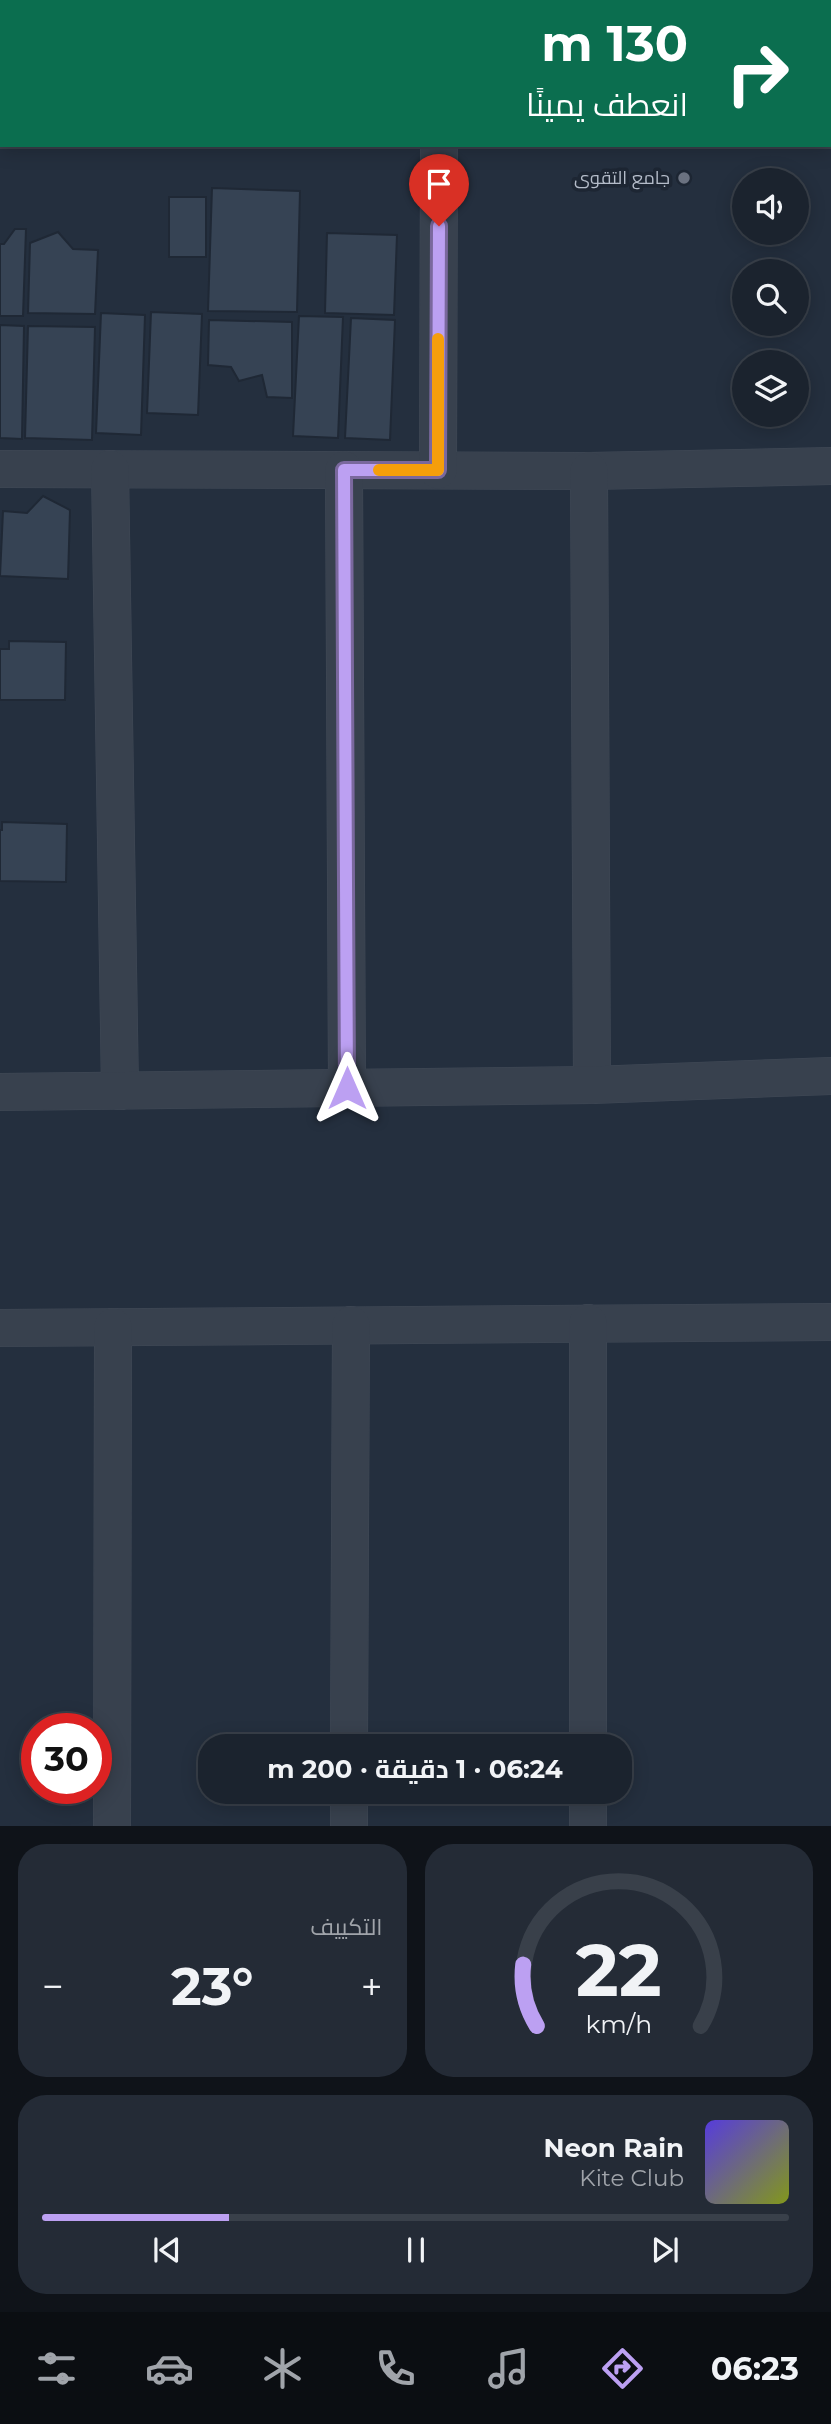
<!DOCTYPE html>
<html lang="ar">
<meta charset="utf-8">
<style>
body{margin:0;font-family:Montserrat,Cairo,sans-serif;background:#242b36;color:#f1f3f6;direction:rtl;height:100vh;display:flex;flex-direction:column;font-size:26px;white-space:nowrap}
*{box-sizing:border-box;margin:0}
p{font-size:23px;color:#a0a4aa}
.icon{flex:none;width:38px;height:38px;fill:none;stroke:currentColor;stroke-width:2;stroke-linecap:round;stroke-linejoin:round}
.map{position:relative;height:1826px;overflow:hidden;direction:ltr}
.side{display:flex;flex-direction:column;gap:18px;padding:18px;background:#0f1319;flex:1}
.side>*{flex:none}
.top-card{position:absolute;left:0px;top:0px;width:831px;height:147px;box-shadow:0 4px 18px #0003,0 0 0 2px #39404a;direction:rtl;background:#0b6e4f;color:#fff;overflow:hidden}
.buttons{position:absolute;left:732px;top:168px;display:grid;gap:14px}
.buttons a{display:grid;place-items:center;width:77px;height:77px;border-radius:50%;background:#1b232e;box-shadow:0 4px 18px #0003,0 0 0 2px #39404a;font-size:35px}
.speed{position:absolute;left:21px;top:1713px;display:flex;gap:14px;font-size:35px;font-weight:700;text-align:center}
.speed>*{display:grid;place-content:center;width:91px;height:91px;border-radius:50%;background:#1b232e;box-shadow:0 4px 18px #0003,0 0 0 2px #39404a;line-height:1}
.speed .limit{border:10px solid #d22;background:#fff;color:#111}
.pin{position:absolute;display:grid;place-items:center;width:60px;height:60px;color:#fff;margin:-72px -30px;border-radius:50% 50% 50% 0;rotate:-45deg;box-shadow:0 0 7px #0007}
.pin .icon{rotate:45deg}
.me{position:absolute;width:77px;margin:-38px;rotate:0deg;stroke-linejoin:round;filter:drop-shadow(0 0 5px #0008)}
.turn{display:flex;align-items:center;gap:24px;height:147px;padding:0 28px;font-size:32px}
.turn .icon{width:91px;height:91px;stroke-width:2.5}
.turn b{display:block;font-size:49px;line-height:60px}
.big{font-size:52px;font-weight:700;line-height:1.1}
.side .widget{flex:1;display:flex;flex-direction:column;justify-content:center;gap:10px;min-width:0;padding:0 24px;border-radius:28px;background:#242b36}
.side .dial{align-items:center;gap:0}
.dial svg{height:182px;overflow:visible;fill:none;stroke:#39404a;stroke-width:7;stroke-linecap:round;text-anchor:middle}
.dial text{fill:#f1f3f6;stroke:none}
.song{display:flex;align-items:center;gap:21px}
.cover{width:84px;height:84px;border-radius:10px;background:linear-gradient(135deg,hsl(250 70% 55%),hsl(70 70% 35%))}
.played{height:7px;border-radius:4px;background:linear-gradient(90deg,#bca0f2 25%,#39404a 25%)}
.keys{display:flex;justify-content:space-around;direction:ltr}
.heat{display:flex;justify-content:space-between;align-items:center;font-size:38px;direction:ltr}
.side .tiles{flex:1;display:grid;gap:18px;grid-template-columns:1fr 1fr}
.widget:last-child{grid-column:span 2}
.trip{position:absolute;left:198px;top:1734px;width:434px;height:70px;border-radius:28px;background:#1b232e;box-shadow:0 4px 18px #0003,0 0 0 2px #39404a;font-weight:700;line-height:70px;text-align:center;direction:rtl}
.tabs{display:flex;height:112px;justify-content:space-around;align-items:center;background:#0b0e12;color:#a0a4aa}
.tabs .icon{width:49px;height:49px}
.tabs .on{color:#bca0f2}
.tabs b{font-size:32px;color:#f1f3f6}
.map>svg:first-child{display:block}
.building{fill:#364354;stroke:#1f2835;stroke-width:2}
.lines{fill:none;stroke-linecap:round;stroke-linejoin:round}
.minor-casing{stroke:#414a57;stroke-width:38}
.secondary-casing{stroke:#414a57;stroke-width:40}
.trunk-casing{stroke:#434c59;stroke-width:40}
.minor{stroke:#38414e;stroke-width:37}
.secondary{stroke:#465061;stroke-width:38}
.trunk{stroke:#656462;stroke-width:38}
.route-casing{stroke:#7a689d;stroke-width:18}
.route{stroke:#bca0f2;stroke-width:12}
.slow{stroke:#f59e0b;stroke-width:12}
.worship-dot{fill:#6b7280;stroke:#1d2633;stroke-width:2.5}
.labels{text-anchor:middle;stroke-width:7;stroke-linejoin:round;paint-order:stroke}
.poi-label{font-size:18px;fill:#b4bcc9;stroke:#1d2633;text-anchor:end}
</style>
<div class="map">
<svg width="831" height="1826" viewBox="0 0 831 1826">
<rect width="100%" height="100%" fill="#242f3e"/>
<g class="building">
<path d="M212,188L300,191L297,312L208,311Z"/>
<rect x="169" y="197" width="37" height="60"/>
<path d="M15,229H26L23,316H0V244H4Z"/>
<path d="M58,232L73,249L98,250L95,314L28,313L30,243Z"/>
<path d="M327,233L397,235L394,315L325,313Z"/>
<path d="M151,312L202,314L198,415L147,413Z"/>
<path d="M101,313L145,315L141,435L96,433Z"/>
<path d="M299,316L343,317L338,438L293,436Z"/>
<path d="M351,318L395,320L390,440L345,438Z"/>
<path d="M209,320L292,322V398L267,397L262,375L239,381L231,367L208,365Z"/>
<path d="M0,325L24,326L22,439L0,438Z"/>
<path d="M28,326L95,327L92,440L25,438Z"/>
<path d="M43,496L70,510L68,579L0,576L3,511L27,513Z"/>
<path d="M9,641L66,642L65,700H0V649H9Z"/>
<path d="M2,822L67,824L66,882L0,881V830H2Z"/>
</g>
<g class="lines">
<defs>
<g id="minor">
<path d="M0,469L589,471L831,466"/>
<path d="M110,469L120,1091"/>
<path d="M344,470L347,1088"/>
<path d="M438,470L439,145"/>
<path d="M589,471L592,1085"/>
<path d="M0,1092L592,1085L831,1076"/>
<path d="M0,1328L831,1322"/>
<path d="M349,1746L351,1325"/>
<path d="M588,1746V1323"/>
<path d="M112,1826L113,1327"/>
<path d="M349,1826V1792"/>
<path d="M588,1826V1792"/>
</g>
<g id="secondary">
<path d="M0,24H2"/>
<path d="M830,32L831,33"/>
</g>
<path id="trunk" d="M755,0V2"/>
</defs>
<use href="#minor" class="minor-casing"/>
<use href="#secondary" class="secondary-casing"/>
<use href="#trunk" class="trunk-casing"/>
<use href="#minor" class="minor"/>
<use href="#secondary" class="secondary"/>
<use href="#trunk" class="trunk"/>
</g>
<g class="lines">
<defs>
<path id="route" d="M347,1088L344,470H438L439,226"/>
</defs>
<use href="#route" class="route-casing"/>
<use href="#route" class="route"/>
<path class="slow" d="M379,470H438V339"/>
</g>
<circle class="worship-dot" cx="684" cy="178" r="7"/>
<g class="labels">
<g class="poi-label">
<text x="670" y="184">جامع التقوى</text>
</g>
</g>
</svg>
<div class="buttons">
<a><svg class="icon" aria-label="sound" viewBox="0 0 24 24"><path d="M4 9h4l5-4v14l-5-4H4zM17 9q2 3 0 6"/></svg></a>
<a><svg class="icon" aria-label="search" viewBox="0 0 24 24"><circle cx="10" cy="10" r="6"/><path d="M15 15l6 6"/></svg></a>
<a><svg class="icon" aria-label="layers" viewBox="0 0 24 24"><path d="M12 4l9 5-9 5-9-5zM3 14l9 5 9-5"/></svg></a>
</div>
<div class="speed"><div class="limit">30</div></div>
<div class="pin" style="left:439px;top:226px;background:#d93025"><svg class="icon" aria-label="arrive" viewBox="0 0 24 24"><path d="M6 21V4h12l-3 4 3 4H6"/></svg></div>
<svg class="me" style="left:347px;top:1088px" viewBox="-20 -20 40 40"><path d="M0-17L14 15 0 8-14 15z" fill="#bca0f2" stroke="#fff" stroke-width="4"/></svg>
<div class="trip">06:24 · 1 دقيقة · 200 m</div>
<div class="top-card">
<div class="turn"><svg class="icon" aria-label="right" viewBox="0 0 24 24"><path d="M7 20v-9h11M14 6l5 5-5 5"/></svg><div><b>130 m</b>انعطف يمينًا</div></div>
</div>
</div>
<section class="side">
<div class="tiles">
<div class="widget dial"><svg viewBox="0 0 100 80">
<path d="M14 69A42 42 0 1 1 86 69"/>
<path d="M14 69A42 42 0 0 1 8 42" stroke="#bca0f2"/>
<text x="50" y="56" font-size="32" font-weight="700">22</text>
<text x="50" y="72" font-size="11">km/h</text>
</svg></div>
<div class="widget"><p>التكييف</p>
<div class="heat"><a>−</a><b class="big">23°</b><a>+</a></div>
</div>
<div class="widget">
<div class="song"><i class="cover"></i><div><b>Neon Rain</b><p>Kite Club</p></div></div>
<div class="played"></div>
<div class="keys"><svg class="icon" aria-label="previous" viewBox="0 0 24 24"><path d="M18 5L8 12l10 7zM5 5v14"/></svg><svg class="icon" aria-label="pause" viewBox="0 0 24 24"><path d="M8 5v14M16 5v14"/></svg><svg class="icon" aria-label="next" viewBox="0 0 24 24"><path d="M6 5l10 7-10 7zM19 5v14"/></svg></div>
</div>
</div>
</section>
<nav class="tabs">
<b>06:23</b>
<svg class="icon on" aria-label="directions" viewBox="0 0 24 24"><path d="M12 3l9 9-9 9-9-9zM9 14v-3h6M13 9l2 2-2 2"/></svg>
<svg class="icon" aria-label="music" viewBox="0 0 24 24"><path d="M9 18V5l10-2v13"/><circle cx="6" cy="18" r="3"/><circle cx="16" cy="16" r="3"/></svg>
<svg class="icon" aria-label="phone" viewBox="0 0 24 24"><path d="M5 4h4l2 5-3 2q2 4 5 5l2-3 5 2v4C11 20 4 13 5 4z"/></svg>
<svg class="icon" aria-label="climate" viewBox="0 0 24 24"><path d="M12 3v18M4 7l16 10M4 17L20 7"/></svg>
<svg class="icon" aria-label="car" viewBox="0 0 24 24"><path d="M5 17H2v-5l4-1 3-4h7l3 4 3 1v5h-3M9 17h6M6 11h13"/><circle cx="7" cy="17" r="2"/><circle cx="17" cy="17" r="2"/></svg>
<svg class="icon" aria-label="filters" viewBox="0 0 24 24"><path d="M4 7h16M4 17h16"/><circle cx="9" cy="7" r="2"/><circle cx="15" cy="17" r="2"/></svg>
</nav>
